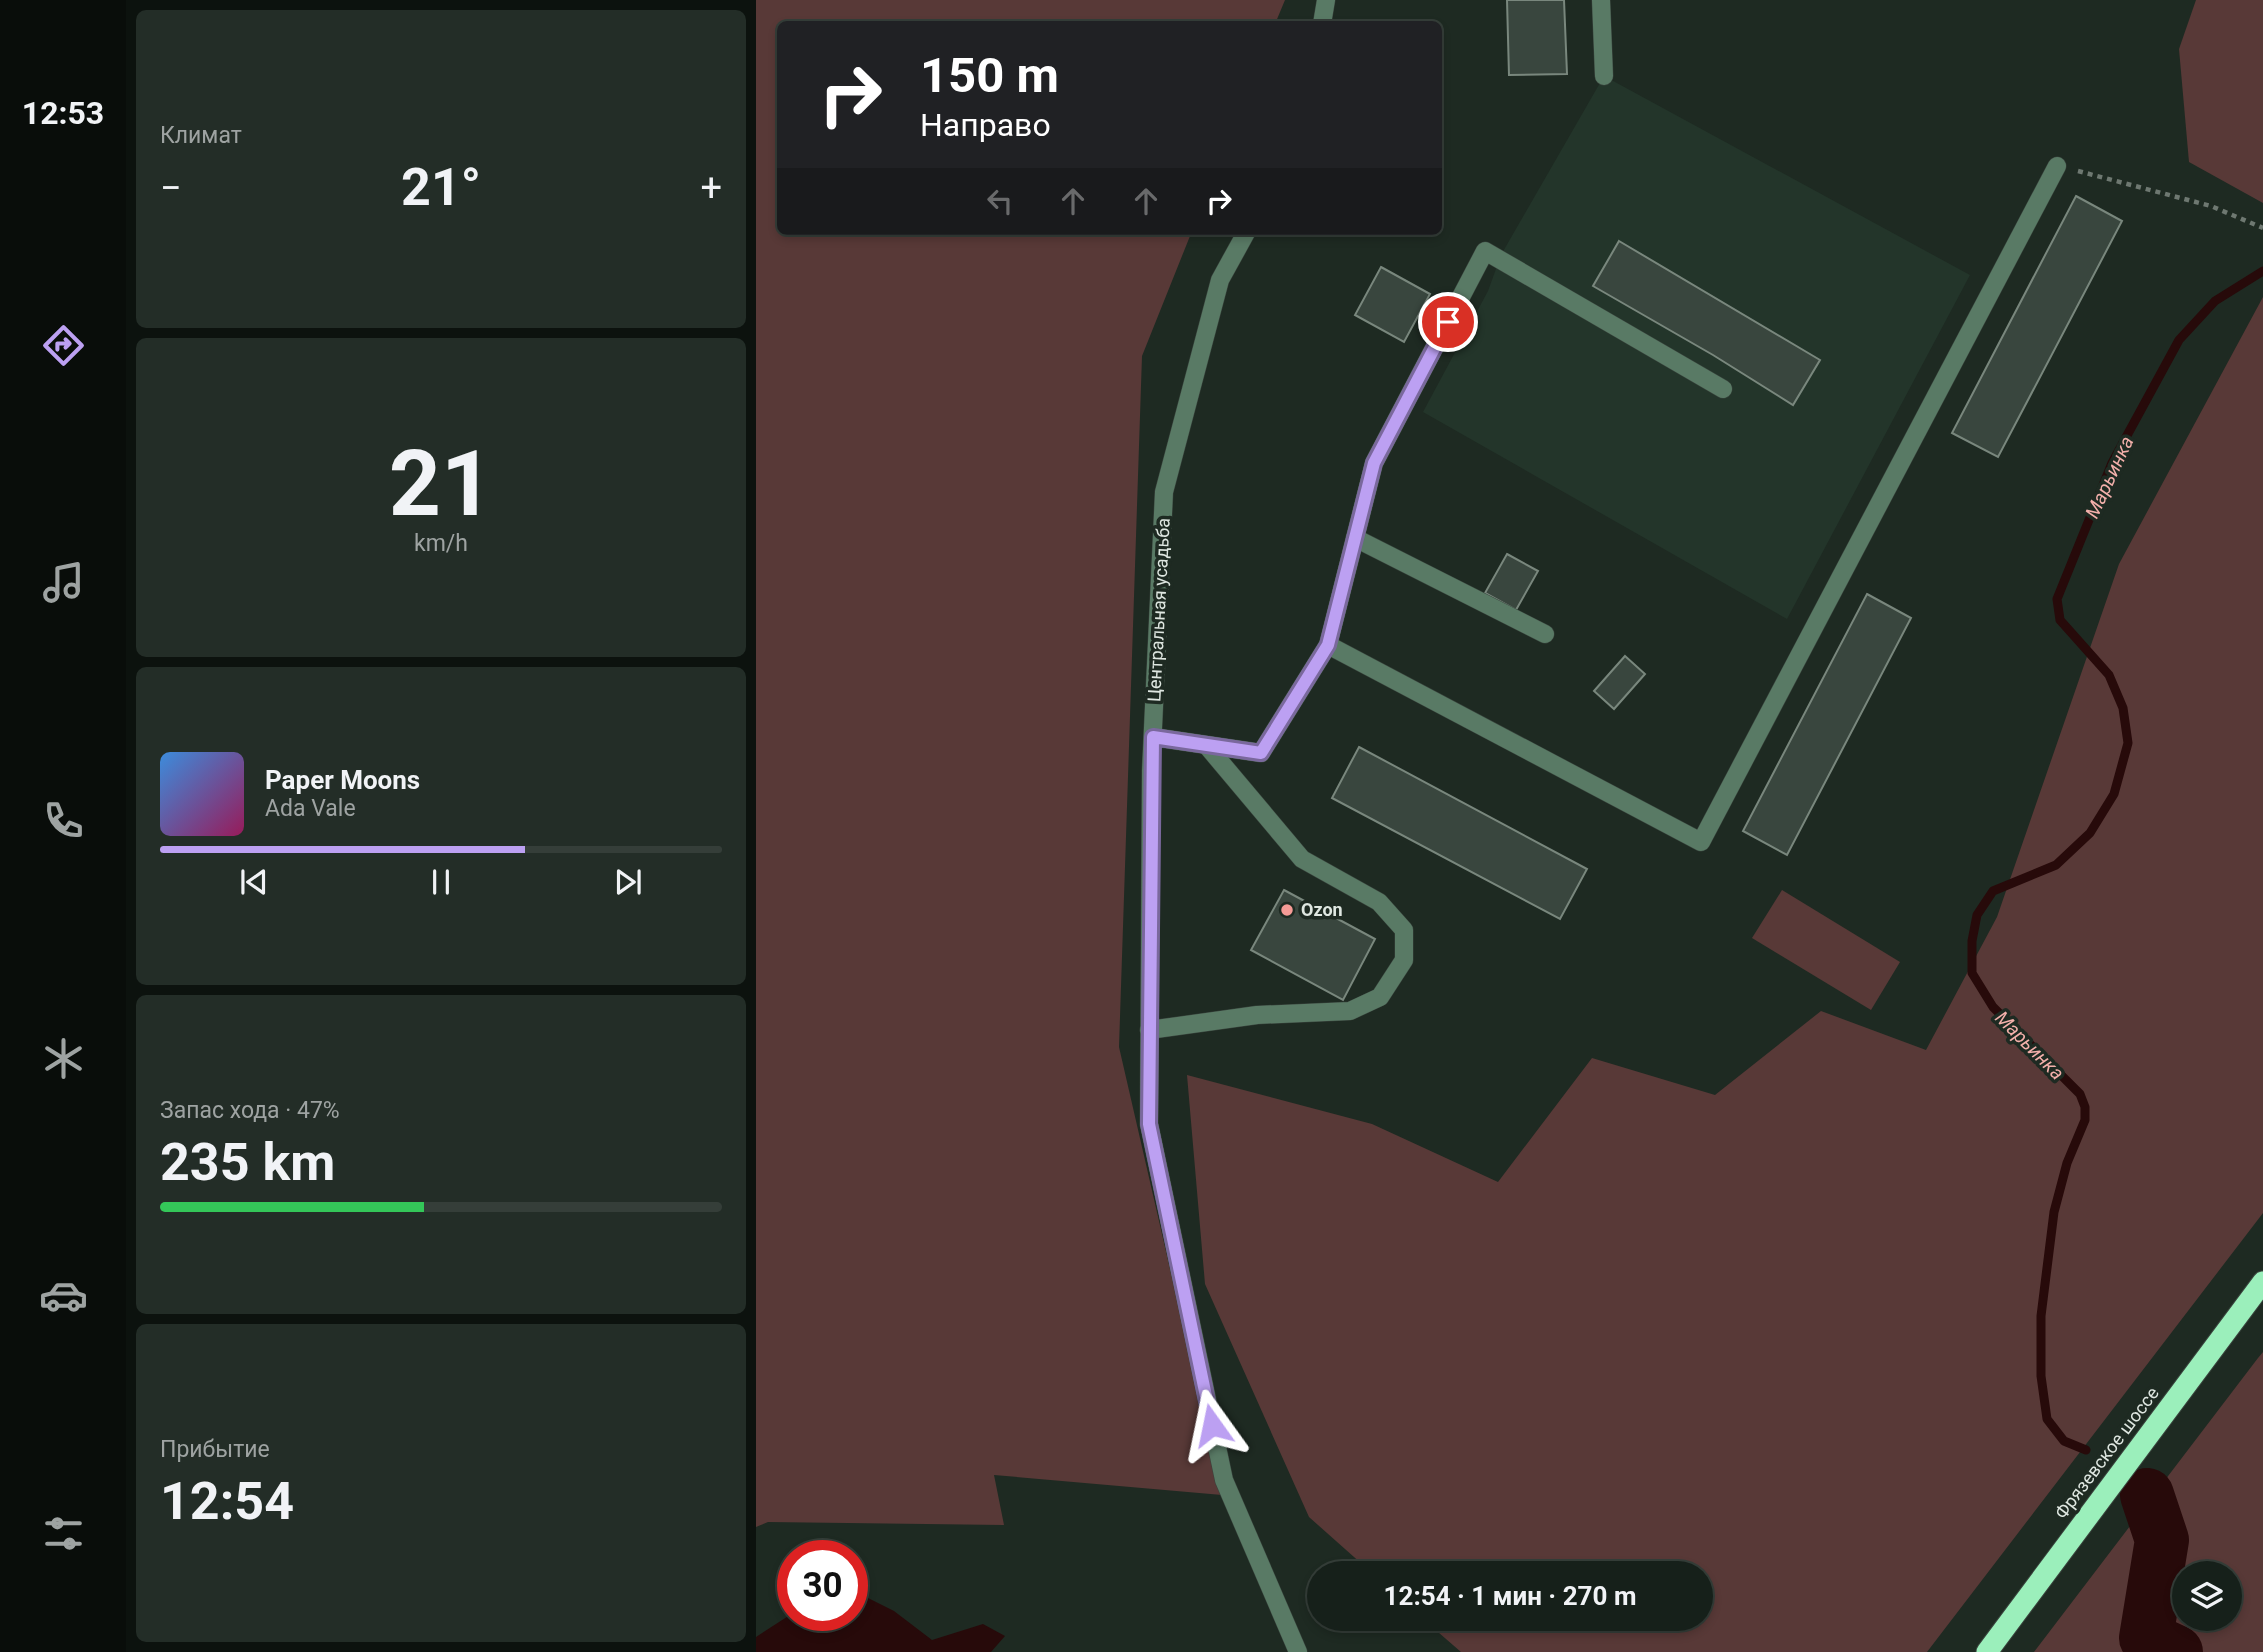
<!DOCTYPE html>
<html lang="ru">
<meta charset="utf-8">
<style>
body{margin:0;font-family:Roboto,sans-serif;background:#232d27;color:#f1f3f6;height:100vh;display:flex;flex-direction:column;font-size:26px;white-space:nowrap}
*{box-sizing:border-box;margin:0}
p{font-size:23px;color:#9ea3a2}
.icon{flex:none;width:38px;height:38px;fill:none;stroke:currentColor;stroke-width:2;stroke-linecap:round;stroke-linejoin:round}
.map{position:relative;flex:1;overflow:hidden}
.details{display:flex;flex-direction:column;gap:10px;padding:10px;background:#0c120e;width:630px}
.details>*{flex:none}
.guide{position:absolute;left:21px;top:21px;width:665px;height:214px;border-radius:10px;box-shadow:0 4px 10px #0003,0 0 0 2px #353e39;background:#202124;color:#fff;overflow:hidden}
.fabs{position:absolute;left:1416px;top:1561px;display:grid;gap:14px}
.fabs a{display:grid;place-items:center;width:70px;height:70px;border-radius:50%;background:#16201a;box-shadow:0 4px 10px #0003,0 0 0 2px #353e39;font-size:35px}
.speed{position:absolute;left:21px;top:1540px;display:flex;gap:14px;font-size:35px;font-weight:700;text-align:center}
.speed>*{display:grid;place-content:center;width:91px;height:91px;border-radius:50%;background:#16201a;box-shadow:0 4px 10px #0003,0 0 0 2px #353e39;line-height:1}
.speed .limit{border:10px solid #d22;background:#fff;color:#111}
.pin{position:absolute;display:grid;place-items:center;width:60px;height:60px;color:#fff;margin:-30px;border:4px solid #fff;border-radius:50%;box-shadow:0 2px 7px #0007}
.me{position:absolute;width:77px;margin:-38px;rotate:348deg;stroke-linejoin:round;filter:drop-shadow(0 0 5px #0008)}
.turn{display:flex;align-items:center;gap:24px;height:147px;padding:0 28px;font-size:32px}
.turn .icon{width:91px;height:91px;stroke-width:2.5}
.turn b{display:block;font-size:49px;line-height:60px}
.lanes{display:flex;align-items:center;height:66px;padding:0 28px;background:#0003;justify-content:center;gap:35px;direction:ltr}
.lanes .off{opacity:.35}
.big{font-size:52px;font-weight:700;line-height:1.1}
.details .widget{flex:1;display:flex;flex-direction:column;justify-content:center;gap:10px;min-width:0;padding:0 24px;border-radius:10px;background:#232d27}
.details .dial{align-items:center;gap:0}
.dial b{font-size:91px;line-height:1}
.song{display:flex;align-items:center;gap:21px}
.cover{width:84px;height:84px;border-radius:10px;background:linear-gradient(135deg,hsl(210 70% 55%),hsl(330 70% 35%))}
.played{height:7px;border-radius:4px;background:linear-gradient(90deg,#bca0f2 65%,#353e39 65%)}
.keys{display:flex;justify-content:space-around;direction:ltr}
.heat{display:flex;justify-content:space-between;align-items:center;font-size:38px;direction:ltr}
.charge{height:10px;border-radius:5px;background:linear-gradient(90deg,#34c759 47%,#353e39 0)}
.trip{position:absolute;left:551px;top:1561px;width:406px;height:70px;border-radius:35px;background:#16201a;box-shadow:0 4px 10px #0003,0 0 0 2px #353e39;font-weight:700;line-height:70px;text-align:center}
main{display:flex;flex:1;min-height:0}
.tab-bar{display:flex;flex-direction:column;width:126px;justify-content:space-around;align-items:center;background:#090d0a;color:#9ea3a2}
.tab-bar .icon{width:49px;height:49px}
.tab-bar .selected{color:#bca0f2}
.tab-bar b{font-size:32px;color:#f1f3f6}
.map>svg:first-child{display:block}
.built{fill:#23352a}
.green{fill:#583937;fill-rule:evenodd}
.water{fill:#270a0a}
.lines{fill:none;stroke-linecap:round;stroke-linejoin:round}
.stream{stroke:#270a0a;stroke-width:9}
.river{stroke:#270a0a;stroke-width:54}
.building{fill:#39463e;stroke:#79877d;stroke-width:2}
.minor-casing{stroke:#39443d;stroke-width:19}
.highway-casing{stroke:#39443d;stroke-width:23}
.path{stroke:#6e7871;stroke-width:4.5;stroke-dasharray:5 5;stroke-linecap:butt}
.minor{stroke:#597a65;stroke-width:18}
.highway{stroke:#9befbb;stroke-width:21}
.route-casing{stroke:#7a689d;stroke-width:18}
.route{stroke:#bca0f2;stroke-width:12}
.poi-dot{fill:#f59b96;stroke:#1e2a22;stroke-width:2.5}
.labels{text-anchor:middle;stroke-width:7;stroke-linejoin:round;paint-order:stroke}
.street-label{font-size:18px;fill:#dfe7e1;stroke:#1e2a22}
.poi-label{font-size:18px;font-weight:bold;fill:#dfe7e1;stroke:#1e2a22;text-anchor:start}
.water-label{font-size:19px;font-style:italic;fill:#f3b0ab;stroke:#1e2a22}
</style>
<main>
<nav class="tab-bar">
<b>12:53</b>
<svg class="icon selected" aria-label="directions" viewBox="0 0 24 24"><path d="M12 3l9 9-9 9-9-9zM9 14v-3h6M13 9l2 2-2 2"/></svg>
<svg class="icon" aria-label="music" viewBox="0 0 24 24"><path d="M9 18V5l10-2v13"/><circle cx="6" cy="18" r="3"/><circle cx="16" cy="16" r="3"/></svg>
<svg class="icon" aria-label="phone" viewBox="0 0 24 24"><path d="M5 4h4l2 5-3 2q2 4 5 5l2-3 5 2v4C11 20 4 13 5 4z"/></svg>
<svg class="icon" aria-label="climate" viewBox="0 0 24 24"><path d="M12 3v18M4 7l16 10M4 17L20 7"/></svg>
<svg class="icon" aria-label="car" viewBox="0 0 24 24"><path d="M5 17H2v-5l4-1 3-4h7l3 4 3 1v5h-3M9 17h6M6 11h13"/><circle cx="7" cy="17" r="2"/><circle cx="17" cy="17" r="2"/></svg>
<svg class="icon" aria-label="filters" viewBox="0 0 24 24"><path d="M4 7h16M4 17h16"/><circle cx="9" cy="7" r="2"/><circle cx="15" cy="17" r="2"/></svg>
</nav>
<section class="details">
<div class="widget"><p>Климат</p>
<div class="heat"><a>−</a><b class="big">21°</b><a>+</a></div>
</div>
<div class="widget dial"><b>21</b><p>km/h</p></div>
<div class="widget">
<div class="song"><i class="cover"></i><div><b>Paper Moons</b><p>Ada Vale</p></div></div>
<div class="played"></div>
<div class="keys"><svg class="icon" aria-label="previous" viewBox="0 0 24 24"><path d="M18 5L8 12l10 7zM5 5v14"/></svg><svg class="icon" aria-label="pause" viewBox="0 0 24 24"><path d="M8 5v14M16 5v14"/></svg><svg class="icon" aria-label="next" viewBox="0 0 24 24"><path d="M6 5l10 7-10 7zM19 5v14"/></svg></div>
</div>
<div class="widget"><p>Запас хода · 47%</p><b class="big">235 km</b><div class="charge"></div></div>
<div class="widget"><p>Прибытие</p><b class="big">12:54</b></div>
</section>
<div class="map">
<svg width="1507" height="1652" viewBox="0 0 1507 1652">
<rect width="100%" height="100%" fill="#1e2a22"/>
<path class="built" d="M848,76L1214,275L1031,619L667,412L732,291L745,255Z"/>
<g class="green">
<path d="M0,0H529L519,24H24V231H436L386,356L363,1047L466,1495L238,1475L248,1525L12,1522L0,1527Z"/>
<path d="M1440,0H1507V203L1433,162L1423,49Z"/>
<path d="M1507,297V1213L1171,1652H705L667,1619H945V1573H616L553,1517L449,1284L431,1075L616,1124L742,1182L836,1058L959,1095L1065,1011L1170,1050L1241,917L1363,564Z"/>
<path d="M1026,890L1144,962L1115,1010L996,938Z"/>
<path d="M1507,1352V1652H1278L1502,1358ZM1474,1573V1619H1428V1573Z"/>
</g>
<path class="water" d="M96,1590L138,1611L176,1640L227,1624L249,1636L235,1652H0V1637L37,1613V1615H96Z"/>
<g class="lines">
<path class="stream" d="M1330,1450L1308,1441L1291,1419L1285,1376V1316L1298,1212L1311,1163L1329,1120V1107L1324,1094L1237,1007L1216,973V941L1221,915L1237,891L1300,865L1334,833L1358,794L1372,743L1367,708L1353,675L1304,620L1301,599L1356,463L1423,340L1459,301L1507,271"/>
<path class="river" d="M1391,1495L1406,1540L1390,1638L1420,1652"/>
</g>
<g class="building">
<path d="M751,0H808L811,74L753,75Z"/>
<path d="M1320,196L1366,221L1242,457L1196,433Z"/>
<path d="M863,241L1064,360L1037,405L957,355L837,286Z"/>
<path d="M625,267L674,294L648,342L599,315Z"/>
<path d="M751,554L782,571L760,610L729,593Z"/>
<path d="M1111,594L1155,618L1031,855L987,831Z"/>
<path d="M869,656L889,674L858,709L838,691Z"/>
<path d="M603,747L831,869L804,919L576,798Z"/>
<path d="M528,890L619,939L587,1000L495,950Z"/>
</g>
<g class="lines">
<defs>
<g id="minor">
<path d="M845,0L848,76"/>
<path d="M566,24L570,0"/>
<path d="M491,231L464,280L408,492L395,771L393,1124L468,1480L542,1652"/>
<path d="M599,538L789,634"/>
<path d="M572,645L618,463L729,251L967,389"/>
<path d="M397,737L505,753L572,645L945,842L1301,166"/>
<path d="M393,1030L501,1015L594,1011L624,997L648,960V930L623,902L546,859L451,746"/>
</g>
<path id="highway" d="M1231,1652L1507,1282"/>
</defs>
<use href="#minor" class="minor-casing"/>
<use href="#highway" class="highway-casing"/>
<path class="path" d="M1322,171L1455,206L1507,228"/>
<use href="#minor" class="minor"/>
<use href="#highway" class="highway"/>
</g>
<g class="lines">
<defs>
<path id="route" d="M456,1425L393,1124L397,737L505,753L572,645L618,463L692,322"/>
</defs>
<use href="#route" class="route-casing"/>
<use href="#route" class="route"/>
</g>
<circle class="poi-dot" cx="531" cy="910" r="7"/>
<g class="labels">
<g class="street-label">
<text transform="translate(403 610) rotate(-87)" y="6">Центральная усадьба</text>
<text transform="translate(1351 1453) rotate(-53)" y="6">Фрязевское шоссе</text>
</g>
<g class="poi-label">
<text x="545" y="916">Ozon</text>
</g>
<g class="water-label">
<text transform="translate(1353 477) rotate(-65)" y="7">Марьинка</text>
<text transform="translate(1274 1045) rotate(45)" y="7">Марьинка</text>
</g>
</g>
</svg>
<div class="fabs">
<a><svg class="icon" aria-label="layers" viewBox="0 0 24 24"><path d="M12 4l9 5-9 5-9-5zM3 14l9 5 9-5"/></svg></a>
</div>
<div class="speed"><div class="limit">30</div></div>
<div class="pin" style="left:692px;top:322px;background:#d93025"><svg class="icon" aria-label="arrive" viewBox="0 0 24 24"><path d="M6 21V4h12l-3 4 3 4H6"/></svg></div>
<svg class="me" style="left:456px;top:1425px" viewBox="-20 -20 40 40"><path d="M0-17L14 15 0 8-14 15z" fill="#bca0f2" stroke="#fff" stroke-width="4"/></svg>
<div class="trip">12:54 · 1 мин · 270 m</div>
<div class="guide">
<div class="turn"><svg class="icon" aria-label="right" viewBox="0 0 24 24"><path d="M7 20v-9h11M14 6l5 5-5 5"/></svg><div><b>150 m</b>Направо</div></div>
<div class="lanes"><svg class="icon off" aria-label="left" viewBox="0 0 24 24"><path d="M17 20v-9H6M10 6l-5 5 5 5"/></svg><svg class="icon off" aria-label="ahead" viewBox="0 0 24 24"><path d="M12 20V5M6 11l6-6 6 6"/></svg><svg class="icon off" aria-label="ahead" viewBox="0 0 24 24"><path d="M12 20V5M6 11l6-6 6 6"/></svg><svg class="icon" aria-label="right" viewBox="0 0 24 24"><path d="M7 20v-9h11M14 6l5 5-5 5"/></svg></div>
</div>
</div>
</main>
